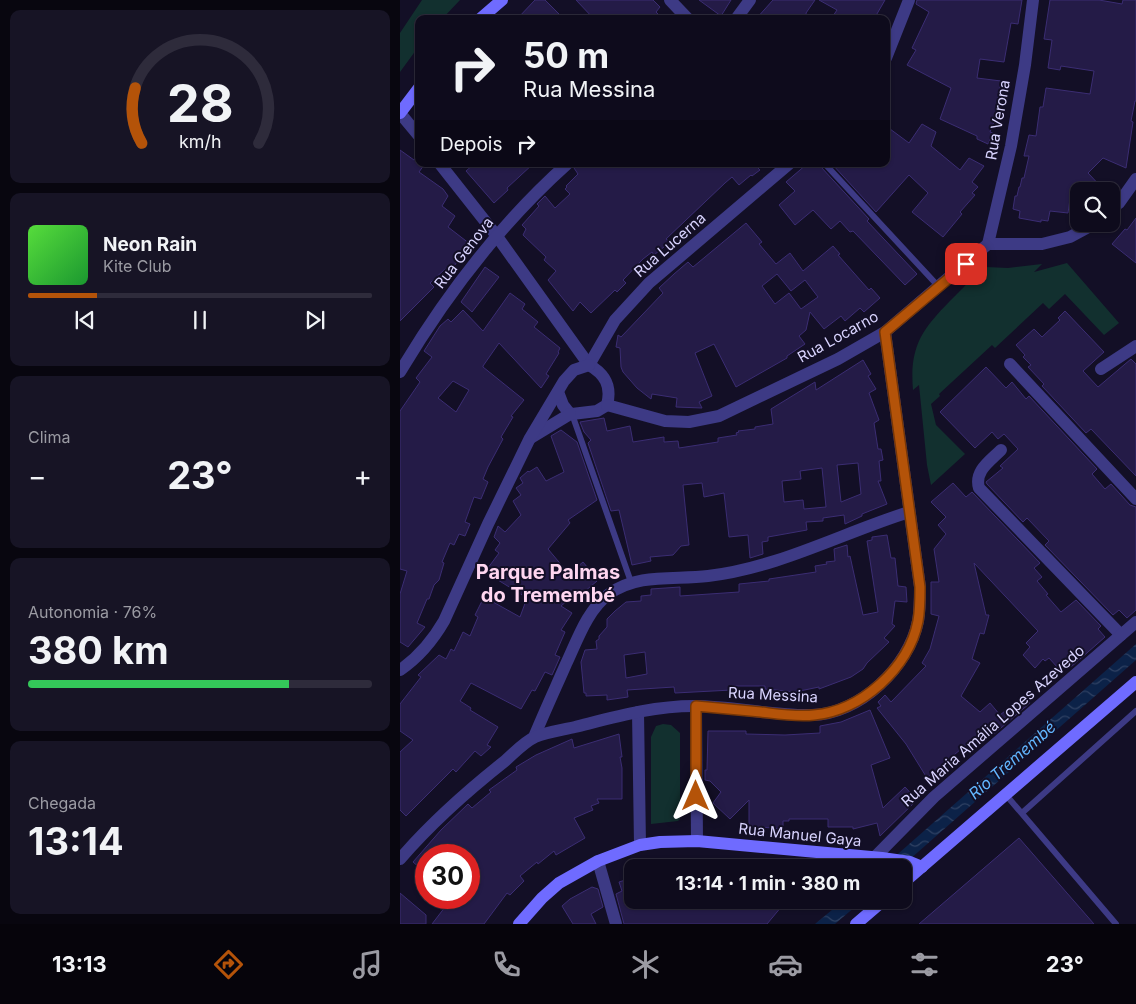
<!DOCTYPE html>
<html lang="pt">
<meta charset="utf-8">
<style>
body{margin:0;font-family:Inter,sans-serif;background:#171425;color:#f1f3f6;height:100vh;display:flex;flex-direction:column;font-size:19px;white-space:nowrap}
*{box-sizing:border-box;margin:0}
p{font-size:16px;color:#9b9ba3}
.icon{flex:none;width:28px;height:28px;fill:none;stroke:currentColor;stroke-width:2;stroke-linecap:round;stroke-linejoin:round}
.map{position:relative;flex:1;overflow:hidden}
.details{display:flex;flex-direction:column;gap:10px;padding:10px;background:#08060f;width:400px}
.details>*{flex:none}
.hud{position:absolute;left:15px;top:15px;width:475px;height:152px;border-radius:10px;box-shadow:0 1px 4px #0004,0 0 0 1px #2e2b3b;background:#0e0b1c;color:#f1f3f6;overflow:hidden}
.buttons{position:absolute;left:670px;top:182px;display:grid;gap:10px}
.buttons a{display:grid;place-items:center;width:50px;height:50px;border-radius:10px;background:#0e0b1c;box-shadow:0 1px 4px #0004,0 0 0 1px #2e2b3b;font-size:25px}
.speed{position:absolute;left:15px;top:844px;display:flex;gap:10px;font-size:25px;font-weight:700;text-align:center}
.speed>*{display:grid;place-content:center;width:65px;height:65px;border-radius:50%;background:#0e0b1c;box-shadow:0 1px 4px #0004,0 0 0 1px #2e2b3b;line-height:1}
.speed .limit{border:8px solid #d22;background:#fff;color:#111}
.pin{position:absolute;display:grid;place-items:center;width:42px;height:42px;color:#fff;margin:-21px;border-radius:10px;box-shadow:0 2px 8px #0006}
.me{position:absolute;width:55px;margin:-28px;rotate:0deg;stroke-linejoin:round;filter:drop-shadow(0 0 4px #0008)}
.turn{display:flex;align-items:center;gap:18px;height:105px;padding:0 25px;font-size:22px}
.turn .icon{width:65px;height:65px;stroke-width:2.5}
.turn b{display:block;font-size:35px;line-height:42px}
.then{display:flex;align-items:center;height:48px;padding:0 25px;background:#0003;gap:10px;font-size:19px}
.big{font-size:38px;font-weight:700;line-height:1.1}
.details .tile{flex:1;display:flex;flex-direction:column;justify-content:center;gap:8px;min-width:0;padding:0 18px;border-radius:10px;background:#171425}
.details .dial{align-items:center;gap:0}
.dial svg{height:130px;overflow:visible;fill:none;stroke:#2e2b3b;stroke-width:7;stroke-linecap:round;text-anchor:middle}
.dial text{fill:#f1f3f6;stroke:none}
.song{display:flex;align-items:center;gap:15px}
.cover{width:60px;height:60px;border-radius:8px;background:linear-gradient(135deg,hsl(110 70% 55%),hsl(130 70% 35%))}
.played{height:5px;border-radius:2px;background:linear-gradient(90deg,#b45309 20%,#2e2b3b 20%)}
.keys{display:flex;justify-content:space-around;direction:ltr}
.heat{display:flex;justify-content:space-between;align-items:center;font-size:28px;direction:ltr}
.charge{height:8px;border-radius:4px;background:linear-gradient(90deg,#34c759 76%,#2e2b3b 0)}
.trip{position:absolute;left:224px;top:859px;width:288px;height:50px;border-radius:10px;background:#0e0b1c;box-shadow:0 1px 4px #0004,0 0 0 1px #2e2b3b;font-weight:700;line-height:50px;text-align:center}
.menu{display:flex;height:80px;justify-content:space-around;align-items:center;background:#06040b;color:#9b9ba3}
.menu .icon{width:35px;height:35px}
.menu .current{color:#b45309}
.menu b{font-size:22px;color:#f1f3f6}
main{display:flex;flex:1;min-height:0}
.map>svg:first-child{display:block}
.green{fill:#12302f}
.water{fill:url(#water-waves)}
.building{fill:#241b47;stroke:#3b2d73;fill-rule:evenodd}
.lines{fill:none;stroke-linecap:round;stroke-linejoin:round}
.lane{stroke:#3d3a85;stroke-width:6}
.street{stroke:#3d3a85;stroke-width:12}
.secondary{stroke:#6f6bff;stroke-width:12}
.route-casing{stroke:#753606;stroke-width:12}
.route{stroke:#b45309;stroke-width:9}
.labels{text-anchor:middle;stroke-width:4;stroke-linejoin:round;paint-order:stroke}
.street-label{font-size:15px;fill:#d9d4ff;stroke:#130f26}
.water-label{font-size:16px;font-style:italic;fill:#62b6ff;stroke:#130f26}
.district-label{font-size:20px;font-weight:bold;fill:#ffd6f0;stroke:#130f26}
</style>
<main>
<section class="details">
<div class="tile dial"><svg viewBox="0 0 100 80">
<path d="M14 69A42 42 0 1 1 86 69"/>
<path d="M14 69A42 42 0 0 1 10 35" stroke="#b45309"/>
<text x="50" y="56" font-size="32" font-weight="700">28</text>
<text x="50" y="72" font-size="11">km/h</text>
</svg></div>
<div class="tile">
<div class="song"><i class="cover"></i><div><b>Neon Rain</b><p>Kite Club</p></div></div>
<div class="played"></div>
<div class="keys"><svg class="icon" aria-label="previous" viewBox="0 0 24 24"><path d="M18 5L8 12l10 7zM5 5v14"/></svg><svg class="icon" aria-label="pause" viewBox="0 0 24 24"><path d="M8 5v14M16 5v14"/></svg><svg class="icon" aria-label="next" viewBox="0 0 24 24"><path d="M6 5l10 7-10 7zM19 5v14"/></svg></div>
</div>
<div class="tile"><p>Clima</p>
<div class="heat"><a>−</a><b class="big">23°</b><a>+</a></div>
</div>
<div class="tile"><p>Autonomia · 76%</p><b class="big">380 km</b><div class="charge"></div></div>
<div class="tile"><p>Chegada</p><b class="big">13:14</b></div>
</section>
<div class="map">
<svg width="736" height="924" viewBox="0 0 736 924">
<defs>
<pattern id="water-waves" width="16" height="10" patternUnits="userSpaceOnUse" patternTransform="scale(1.25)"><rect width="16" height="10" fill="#0c2248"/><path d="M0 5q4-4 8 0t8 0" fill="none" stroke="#2f4163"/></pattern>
</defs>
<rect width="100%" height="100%" fill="#130f26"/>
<g class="green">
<path d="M22,0H60L42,19H19V46L0,72V33Z"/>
<path d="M667,263L719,323L704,335L665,294L649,309L643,303L595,348L592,345L539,394L540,396L531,404L536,425L565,454L531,485L527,465L519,385L513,390C509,344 524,327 555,296C565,286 575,275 586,267L608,268L642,264L634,272Z"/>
<path d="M263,724L271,725L280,733V819L278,821L251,824V737L256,726Z"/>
</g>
<g class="water">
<path d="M736,644V660L501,867L482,868Z"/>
<path d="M444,900H463L435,924H415Z"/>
</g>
<g class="building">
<path d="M135,0H145L164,19H117Z"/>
<path d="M176,0H253L260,7L256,12L263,19H194Z"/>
<path d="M299,0H331L321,16Z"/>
<path d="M373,0H415L406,13L407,19H356Z"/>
<path d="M419,0H485L474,19H431L437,10Z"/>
<path d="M517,0H622L618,24L611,23L604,62L580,59L577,78L601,81L594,122L590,132L593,133L588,144L577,139V136L540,119L551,88L507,65L516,50L512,48L529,12L516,4Z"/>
<path d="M650,0H699L722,4L723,0H736V101H735L731,121L733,122L726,168L703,158L688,173L705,191H679V208L670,199L668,213L650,211L648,221L641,220V222L619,218L620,211L613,209L615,196H617L619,187H620L622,178H624L629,156H624L629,135L636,136L640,107H643L646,88L690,94L694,71L661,66L660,70L648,68L652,40L644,39Z"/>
<path d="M522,124L536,132L531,146L560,170L569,158L584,166L572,182L578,187L572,193L575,195L560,212L562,214L543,237L512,212L528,193L509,175L476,212L432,164H486V126L509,143Z"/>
<path d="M0,150L14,160L17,156L19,164L24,165L19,172L43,189L48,196L42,206L55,216L48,227L70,244L49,273L45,269L30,283L34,287L0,321Z"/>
<path d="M74,164H133L107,188L108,190L94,203L66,171Z"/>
<path d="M175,164H363L358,168L360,170L352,176L351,175L339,185L332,177L325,183L266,239L270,242L254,255L252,252L243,259L223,280L226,283L217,292L215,290L191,313L180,302L173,311L160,295L148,280L156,271L144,260L146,257L123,235L126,229L122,225L139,206L137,204L145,196L155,208L170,194L165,189L167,187L166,186L178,174L174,168Z"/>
<path d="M407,164H420L421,167L469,219L467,221L517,274L505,285L453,231L450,232L440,221L431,229L413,210L395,225L379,205L395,191L386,182Z"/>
<path d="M736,218V263L712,244L725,229L727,230Z"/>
<path d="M346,223L362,242L359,244L376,264L390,253L403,271L433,246L440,254L438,255L469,290L471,288L480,298L464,312L460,308L445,321L441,316L424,329L410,312L406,330L399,336L405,344L387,356V358L336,387L314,344L295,353L312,396L299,402L302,408L276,407L277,398L252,394L251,399L237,388L223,372L221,367L220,348L216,347L218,335L221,337L263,293L259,288L274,274L288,262L293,267ZM377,274L391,291L405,280L418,297L401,309L389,293L375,304L362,286Z"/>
<path d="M85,267L99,277L72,312L61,302Z"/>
<path d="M110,293L125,304L122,309L138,322L134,327L160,348L158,352L159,353L146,374L149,376L141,388L99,343L83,366V367L124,400L111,416L113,417L101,437L103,439L88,467L83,479L88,482L81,499L74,497L65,522L70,524L65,536L59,534L54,545L50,543L42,562L44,563L39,580L34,585L29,599H27L17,623L25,627L8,647L0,642V594L7,571L0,569V411L20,382L16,378L32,357L24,351L40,326L48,319L51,322L63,310L83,331ZM53,381L69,390L56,412L38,398Z"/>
<path d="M665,311L704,352L683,371L698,387L731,359L736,364V476L691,429L686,433L642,386L644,384L628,367L631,365L623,357L625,355L616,345L634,329L642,337L660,320L658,318Z"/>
<path d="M463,360L471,374L468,376L476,389L469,393L479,420L474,423L478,449H481L483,460L479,461L481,481H478L487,504L462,514V516L445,524L444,515L423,518V521L406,522L407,530L368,537V541L362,542L363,554L350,558L348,535L329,537L324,493L304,497L302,483L283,485L289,545L281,546L273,555L250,557L251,561L232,565L219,510L211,511L188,443L191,440L184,432L180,422L204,418L207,431L230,426L233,442L264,437V442L278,441L279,448L318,442V438L337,435L336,433L339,432L338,431L355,429V427L373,424L371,409L415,382L416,390ZM458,463L461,494L441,502L437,465ZM422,468L426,507L404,509L403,500L384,502L382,481L401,479L400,471Z"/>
<path d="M586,367L606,388L612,382L626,399L629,396L697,469L692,474L705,489L711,484L730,505L736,507V610L727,618L719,610L713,615L645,545L649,541L627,518L623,522L587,484L586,482L603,468L600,466L618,449L604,434L598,439L592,432L575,448L540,412Z"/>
<path d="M161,430L177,442L197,500L168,520L170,523L148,549L169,574L183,562L197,579L196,580L197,581L184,592L181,589L161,606L172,613L161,630L165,632L155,655L160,657L152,675L145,672L135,691L132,690L121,709L71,683L60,701L71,708L70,710L98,727L87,745L91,747L81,756L75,751L56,772L53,769L6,816L0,810V752L13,740L0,731V704L21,677L18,675L39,655L46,659L51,649L54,651L63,632L70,636L78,617L75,615L84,597L120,617L127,598L85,572L99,553L95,550L100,543L94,537L98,526L105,532L121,515L113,501L121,495L116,488L123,483L120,478L128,471L129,472L137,467L146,481L164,472L151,436Z"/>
<path d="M553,483L566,497L572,492L640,563L634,568L642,577L637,581L648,594L646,595L661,612L676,600L701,626L698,629L705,637L671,667L666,660L658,668L649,658L645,661L643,659L635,668L623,655L630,647L626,643L638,631L574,563L586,615H589L584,634L580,633L572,659L580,663L561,696L580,712L590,703L600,715L624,696L630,703L594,734L588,726L527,778L506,744L477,708L481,706L478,702L485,695L491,702L526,666L522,663L530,649L539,616L531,614V582H539L534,549L546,534L538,525L546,517L531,502Z"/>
<path d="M487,535L491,558H495L498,586L506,587L507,602L495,601L492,624L495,626L484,638L489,642L467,663L463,669L451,677L419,689V687L395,692L365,689V686H332V690L275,693L274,687L227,690L228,697L207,700V695L186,696V693H184L181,662L185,650L197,649L196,641L199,639V636L207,627V619L215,611L226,602L241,601V596L251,595V589L280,587V596L339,592V584L369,581V579L416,572L415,566L427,564L426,562L435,561L434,549L447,545L448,557L450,556L463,615L478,612L467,541L472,540V537ZM245,652L247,674L226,678L224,655Z"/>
<path d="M470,710L490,758L471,765L483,808L505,787L517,800L480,836L477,823L453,829V827H428V819H389V821H383V829L349,826V800L330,819L313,803L321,792L310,781L305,780V770H307L308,731H346V734L385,735L420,733V726L441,722Z"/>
<path d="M219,734L222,757H220L222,768V799H197L199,803L191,806L193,810L174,818L185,838L156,855L154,851L138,864L137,862L120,876L124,881L110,895L107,893L84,924H32L52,898H69V855H26V873L13,862L41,830L68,804L72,808L91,792L89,790L117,770L116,767L136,755L172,739L174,748Z"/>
<path d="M619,838L694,924H519Z"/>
<path d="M232,878V900H387L367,924H224L216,894L222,891L219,882Z"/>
<path d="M192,887L198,889L203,907L191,914L196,924H173L162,906L170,899Z"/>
<path d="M0,893L26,915V924H0Z"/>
</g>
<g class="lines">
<g class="lane">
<path d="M425,164L539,287"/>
<path d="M172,414L231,582"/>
<path d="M606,795L716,924"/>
<path d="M622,813L736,711"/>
</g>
<g class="street">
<path d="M270,0L288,19"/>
<path d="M336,19L350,0"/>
<path d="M486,58L509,0"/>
<path d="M0,113L19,136"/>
<path d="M40,164L96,235L189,365C205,374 212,386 207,405L197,411L172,414H170L163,405L158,392"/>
<path d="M711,209L719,203L736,179"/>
<path d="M588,244L611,146L625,65L633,0"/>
<path d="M610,364L736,499"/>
<path d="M189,365L215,320L249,283L389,164"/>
<path d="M701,369L736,346"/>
<path d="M0,372C46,295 100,224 167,164"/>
<path d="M207,405L265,421L289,422L319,416L438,359L485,332L588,244H642L670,237L694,224"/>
<path d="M132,437L170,414"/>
<path d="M601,450C590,461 574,471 579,488L721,635"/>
<path d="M0,670C19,657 33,640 44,621L88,524L130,438L164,381L174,370L189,365"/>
<path d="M296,706L297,841"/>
<path d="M238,712L240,845"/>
<path d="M134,737C144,713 155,689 166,664C177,641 187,610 209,594C238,573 274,580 308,576C378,568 442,533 509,512"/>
<path d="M474,858L534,797L736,622"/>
<path d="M0,859C32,822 67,791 105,761C114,753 124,742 135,737C147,732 162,730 175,727C215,717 253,706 294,706C333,706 372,716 411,715C459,715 509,667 518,621C520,610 520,598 520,587L485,332"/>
<path d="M198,861L216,924"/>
</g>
<g class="secondary">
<path d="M80,19L102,0"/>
<path d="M0,113L19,88"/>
<path d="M502,884L736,682"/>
<path d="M119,924L142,898L159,883L198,861L240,845L260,842L297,841L482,858L510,862L522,867"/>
<path d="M456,924L484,900"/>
</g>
</g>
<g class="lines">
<defs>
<path id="route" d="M296,796V706C318,708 339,710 361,712C378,714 397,717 414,715C461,711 509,668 518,621C520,610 520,598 520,587L485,332L566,264"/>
</defs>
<use href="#route" class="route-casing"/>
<use href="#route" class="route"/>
</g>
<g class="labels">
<g class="street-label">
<text transform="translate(598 120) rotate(-80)" y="5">Rua Verona</text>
<text transform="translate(270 245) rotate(-41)" y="5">Rua Lucerna</text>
<text transform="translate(64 253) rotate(-52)" y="5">Rua Genova</text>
<text transform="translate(438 337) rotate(-29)" y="5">Rua Locarno</text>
<text transform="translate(373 695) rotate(3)" y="5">Rua Messina</text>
<text transform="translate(593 726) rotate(-41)" y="5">Rua Maria Amália Lopes Azevedo</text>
<text transform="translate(400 835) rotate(6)" y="5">Rua Manuel Gaya</text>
</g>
<g class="water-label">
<text transform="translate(612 760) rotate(-41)" y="6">Rio Tremembé</text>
</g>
<g class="district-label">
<text x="148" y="579">Parque Palmas<tspan x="148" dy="23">do Tremembé</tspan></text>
</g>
</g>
</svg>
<div class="buttons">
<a><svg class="icon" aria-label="search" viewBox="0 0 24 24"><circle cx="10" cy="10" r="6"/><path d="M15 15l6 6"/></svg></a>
</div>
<div class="speed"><div class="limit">30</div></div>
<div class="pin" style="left:566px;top:264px;background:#d93025"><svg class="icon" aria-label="arrive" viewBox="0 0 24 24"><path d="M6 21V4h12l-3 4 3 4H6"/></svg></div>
<svg class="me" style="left:296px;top:796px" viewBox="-20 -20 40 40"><path d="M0-17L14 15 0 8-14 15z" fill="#b45309" stroke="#fff" stroke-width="4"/></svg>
<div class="trip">13:14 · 1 min · 380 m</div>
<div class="hud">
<div class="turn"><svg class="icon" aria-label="right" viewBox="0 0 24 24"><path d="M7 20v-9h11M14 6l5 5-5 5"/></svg><div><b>50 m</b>Rua Messina</div></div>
<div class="then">Depois<svg class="icon" aria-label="right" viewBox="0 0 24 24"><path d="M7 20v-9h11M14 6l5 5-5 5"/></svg></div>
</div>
</div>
</main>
<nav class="menu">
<b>13:13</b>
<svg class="icon current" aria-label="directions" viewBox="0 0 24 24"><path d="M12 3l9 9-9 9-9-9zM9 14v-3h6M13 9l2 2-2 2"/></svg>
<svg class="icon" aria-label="music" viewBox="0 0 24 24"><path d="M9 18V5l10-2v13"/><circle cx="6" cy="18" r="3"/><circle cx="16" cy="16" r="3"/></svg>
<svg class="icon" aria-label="phone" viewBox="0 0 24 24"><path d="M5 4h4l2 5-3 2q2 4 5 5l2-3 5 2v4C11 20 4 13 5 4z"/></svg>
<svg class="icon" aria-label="climate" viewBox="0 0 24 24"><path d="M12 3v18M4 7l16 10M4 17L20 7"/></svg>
<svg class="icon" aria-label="car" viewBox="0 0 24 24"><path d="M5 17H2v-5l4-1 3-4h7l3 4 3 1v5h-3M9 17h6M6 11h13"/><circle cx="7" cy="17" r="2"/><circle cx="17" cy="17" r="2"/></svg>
<svg class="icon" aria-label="filters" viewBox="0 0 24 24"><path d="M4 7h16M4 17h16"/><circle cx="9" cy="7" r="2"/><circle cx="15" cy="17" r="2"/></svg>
<b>23°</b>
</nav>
